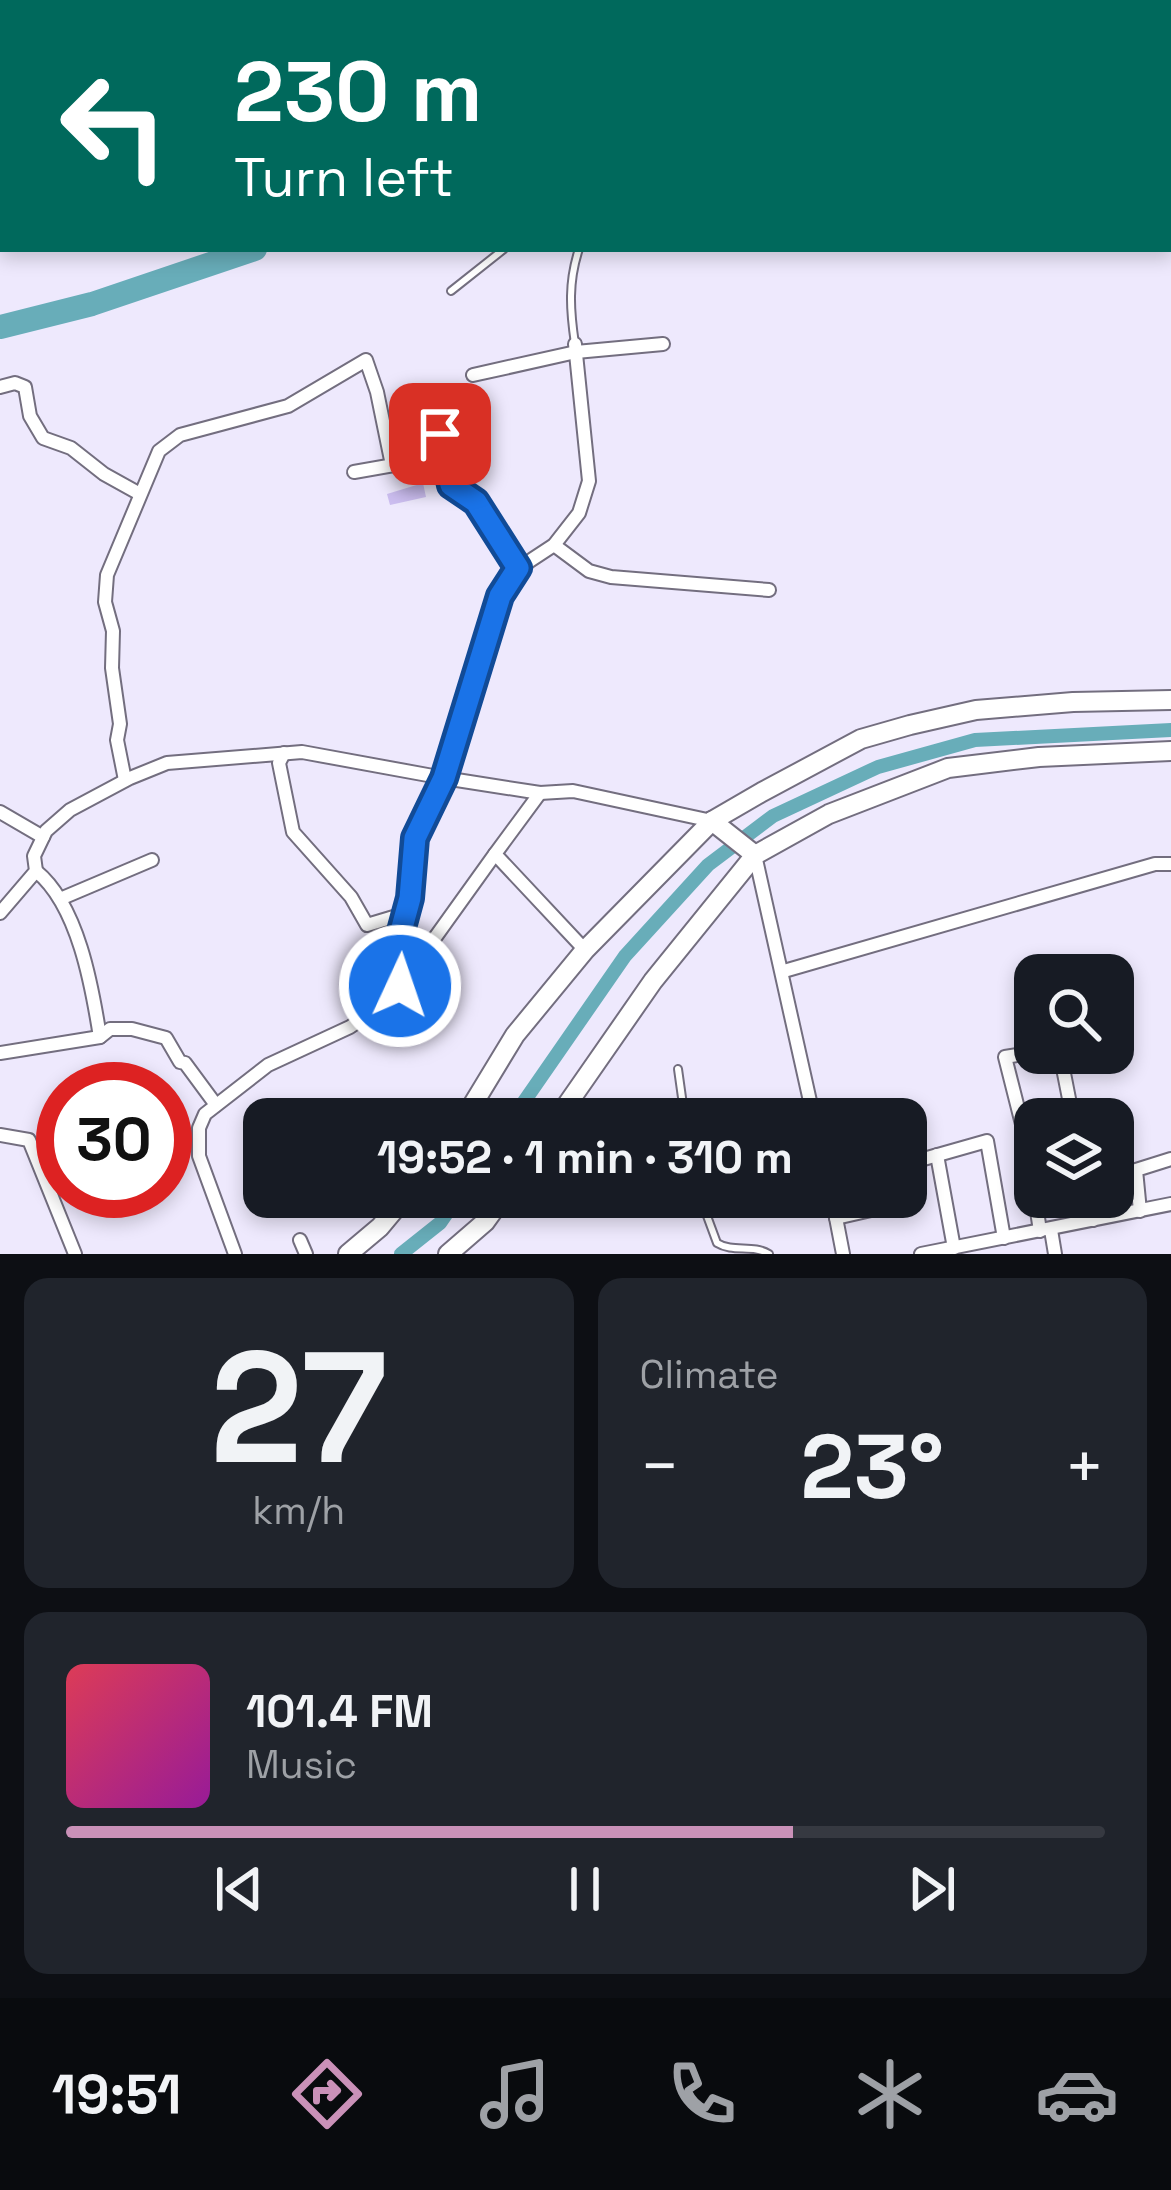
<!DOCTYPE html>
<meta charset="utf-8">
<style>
body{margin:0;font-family:"Space Grotesk",sans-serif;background:#20242c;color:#f1f3f6;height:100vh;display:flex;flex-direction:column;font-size:45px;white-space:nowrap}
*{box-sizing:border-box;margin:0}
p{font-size:39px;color:#9ea1a6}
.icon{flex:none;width:66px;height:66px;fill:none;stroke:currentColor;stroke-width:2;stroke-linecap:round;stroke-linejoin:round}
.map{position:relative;height:1254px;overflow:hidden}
.details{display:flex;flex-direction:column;gap:24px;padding:24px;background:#0d0f14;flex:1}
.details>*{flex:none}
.guide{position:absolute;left:0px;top:0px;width:1173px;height:252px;box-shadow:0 6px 18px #0003;background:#00695c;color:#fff;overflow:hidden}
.fabs{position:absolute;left:1014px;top:954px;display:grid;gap:24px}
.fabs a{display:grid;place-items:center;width:120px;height:120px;border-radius:24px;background:#171b24;box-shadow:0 6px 18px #0003;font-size:60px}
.speed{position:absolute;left:36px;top:1062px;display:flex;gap:24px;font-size:60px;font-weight:700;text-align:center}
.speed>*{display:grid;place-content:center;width:156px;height:156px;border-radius:50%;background:#171b24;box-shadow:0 6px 18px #0003;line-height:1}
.speed .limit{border:18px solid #d22;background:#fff;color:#111}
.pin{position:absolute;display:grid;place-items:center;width:102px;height:102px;color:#fff;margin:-51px;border-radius:24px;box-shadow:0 6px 18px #0006}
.me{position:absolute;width:132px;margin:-66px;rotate:3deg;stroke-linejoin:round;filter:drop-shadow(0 0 9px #0008)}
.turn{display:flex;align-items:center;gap:42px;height:252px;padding:0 36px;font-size:54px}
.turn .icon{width:156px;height:156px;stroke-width:2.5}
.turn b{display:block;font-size:84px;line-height:102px}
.big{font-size:90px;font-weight:700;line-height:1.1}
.details .widget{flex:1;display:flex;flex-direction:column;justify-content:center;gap:18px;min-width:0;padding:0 42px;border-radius:24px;background:#20242c}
.details .dial{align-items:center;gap:0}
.dial b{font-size:156px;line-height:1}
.song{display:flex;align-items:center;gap:36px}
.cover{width:144px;height:144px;border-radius:18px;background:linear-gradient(135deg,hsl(350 70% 55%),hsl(300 70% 35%))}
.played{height:12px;border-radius:6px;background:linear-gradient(90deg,#ca91b8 70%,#363941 70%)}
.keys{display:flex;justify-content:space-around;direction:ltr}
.heat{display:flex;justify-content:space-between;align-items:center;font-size:66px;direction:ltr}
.details .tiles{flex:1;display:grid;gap:24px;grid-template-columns:1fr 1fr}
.widget:last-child{grid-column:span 2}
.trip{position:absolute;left:243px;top:1098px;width:684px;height:120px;border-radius:24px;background:#171b24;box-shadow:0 6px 18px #0003;font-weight:700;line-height:120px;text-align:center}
.dock{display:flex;height:192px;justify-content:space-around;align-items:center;background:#090b0e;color:#9ea1a6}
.dock .icon{width:84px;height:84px}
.dock .selected{color:#ca91b8}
.dock b{font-size:54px;color:#f1f3f6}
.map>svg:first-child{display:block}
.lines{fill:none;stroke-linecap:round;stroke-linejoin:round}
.canal{stroke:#68adb9;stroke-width:14}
.river{stroke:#68adb9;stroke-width:24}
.building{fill:#ccbef0}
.lane-casing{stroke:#736e7f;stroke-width:10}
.street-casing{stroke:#736e7f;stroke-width:16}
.secondary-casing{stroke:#736e7f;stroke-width:22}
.lane{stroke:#fff;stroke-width:6}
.street{stroke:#fff;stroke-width:12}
.secondary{stroke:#fff;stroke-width:18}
.route-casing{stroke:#114b97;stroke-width:30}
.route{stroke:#1a73e8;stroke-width:21}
</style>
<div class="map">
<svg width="1171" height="1254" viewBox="0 0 1171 1254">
<rect width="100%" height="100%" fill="#eee9fd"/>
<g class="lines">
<g class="canal">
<path d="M512,1119L625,956L708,865L773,816L878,767L975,740L1171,730"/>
<path d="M401,1254L440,1223L458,1197"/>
</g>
<g class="river">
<path d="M1170,144H1171"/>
<path d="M0,327L92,304L255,249"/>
</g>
</g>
<path class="building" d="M423,483L426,497L390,505L387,494Z"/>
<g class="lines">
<defs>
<g id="lane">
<path d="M145,0L146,3"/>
<path d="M326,0L327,3"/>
<path d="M529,0L530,3"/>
<path d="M216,3L226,0"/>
<path d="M455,3L462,0"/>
<path d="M451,291L504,249"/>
<path d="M575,344C570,310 568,282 579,249"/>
<path d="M678,1069L685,1119"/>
<path d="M700,1197L717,1243C733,1253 753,1244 769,1254"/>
</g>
<g id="street">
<path d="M575,344L589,481L579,513L554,545L519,568L500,597L444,778L540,793L573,791L712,821"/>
<path d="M473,375L576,352L663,344"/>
<path d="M0,387L15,383L25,387L30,416L43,438L71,448L104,474L140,494"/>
<path d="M440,434L451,485L476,502L519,568"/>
<path d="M354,472L445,456"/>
<path d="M554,545L589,571L611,577L769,590"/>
<path d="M284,753L279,763L293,832L351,897L367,925L407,913"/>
<path d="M125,780L117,740L120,724L112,668L113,631L105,602L107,575L159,451L180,435L288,406L366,360L377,392L392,465"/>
<path d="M540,793L495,854L585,950"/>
<path d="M0,812L43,837"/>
<path d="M755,855L814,1119"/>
<path d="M36,871C78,905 92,986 100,1037"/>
<path d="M60,899L152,860"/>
<path d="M0,913L36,871L34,856L46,831L70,810L130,778L167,763L302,752L444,778L415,838L410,898L397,946L400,986L391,999L350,1027L268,1065L205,1114L199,1128V1156L235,1254"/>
<path d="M784,971L1155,864H1171"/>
<path d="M401,985L495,854"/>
<path d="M1113,1044L1120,1039"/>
<path d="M1035,1052L1005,1057L1027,1144L1040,1231"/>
<path d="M0,1053L100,1037L110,1029H132L166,1038L180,1062L185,1063L216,1105"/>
<path d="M1060,1053L1073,1119"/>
<path d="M1074,1053L1083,1060L1094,1059L1102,1053"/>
<path d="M0,1135L29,1140L75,1254"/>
<path d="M937,1155L954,1248"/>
<path d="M906,1164L987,1141L1004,1238"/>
<path d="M832,1197L843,1254"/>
<path d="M1089,1197L1093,1220"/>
<path d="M1140,1211L1136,1170L1171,1159"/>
<path d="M836,1218L902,1203L901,1197"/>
<path d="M1051,1230L1055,1254"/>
<path d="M300,1240L306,1254"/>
<path d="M921,1254L1171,1204"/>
</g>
<g id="secondary">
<path d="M712,821L755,855"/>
<path d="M464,1119L515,1035L585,950L712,821L762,792L861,739L910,725L976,710L1073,702L1171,700"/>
<path d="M557,1119L653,981L755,855L829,814L948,768L1039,757L1171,751"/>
<path d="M348,1254L380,1227L405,1197"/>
<path d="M448,1254L485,1222L503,1197"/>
</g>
</defs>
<use href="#lane" class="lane-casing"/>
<use href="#street" class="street-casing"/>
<use href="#secondary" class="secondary-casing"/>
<use href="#lane" class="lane"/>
<use href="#street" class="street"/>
<use href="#secondary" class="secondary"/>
</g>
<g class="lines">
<defs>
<path id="route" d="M400,986L397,946L410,898L415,838L444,778L500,596L518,568L476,502L451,485L440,434"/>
</defs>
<use href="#route" class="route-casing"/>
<use href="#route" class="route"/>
</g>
</svg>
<div class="fabs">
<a><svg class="icon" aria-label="search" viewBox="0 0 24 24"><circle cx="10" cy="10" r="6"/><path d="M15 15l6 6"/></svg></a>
<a><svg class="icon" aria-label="layers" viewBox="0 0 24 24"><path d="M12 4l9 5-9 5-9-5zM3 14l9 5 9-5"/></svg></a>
</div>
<div class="speed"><div class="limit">30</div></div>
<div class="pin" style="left:440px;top:434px;background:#d93025"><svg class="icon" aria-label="arrive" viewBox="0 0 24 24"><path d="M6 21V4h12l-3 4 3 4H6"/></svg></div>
<svg class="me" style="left:400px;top:986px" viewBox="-20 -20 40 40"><circle r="17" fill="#1a73e8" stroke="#fff" stroke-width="3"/><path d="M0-11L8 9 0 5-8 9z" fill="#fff"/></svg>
<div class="trip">19:52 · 1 min · 310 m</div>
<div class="guide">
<div class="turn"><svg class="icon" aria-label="left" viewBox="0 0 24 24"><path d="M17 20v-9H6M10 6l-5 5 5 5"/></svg><div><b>230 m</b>Turn left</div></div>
</div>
</div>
<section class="details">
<div class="tiles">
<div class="widget dial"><b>27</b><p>km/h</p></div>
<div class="widget"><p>Climate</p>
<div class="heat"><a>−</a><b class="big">23°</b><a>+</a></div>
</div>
<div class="widget">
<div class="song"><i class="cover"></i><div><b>101.4 FM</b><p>Music</p></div></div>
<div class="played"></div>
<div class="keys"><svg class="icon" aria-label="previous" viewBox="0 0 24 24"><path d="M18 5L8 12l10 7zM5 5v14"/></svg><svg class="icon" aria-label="pause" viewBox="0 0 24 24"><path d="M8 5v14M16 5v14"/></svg><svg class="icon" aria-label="next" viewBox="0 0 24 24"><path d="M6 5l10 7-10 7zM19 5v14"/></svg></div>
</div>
</div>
</section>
<nav class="dock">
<b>19:51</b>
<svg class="icon selected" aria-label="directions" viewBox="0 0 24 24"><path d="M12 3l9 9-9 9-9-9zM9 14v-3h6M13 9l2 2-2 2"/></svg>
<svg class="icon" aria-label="music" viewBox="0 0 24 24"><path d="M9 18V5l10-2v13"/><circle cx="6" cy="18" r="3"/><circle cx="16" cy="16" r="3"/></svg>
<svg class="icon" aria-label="phone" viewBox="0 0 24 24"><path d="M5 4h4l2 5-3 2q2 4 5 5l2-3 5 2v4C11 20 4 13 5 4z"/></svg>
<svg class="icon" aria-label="climate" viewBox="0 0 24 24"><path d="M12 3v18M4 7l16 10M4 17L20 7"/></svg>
<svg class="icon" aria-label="car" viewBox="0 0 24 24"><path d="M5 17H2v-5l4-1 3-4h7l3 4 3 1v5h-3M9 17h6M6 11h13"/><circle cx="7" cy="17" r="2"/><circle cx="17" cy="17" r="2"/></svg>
</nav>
